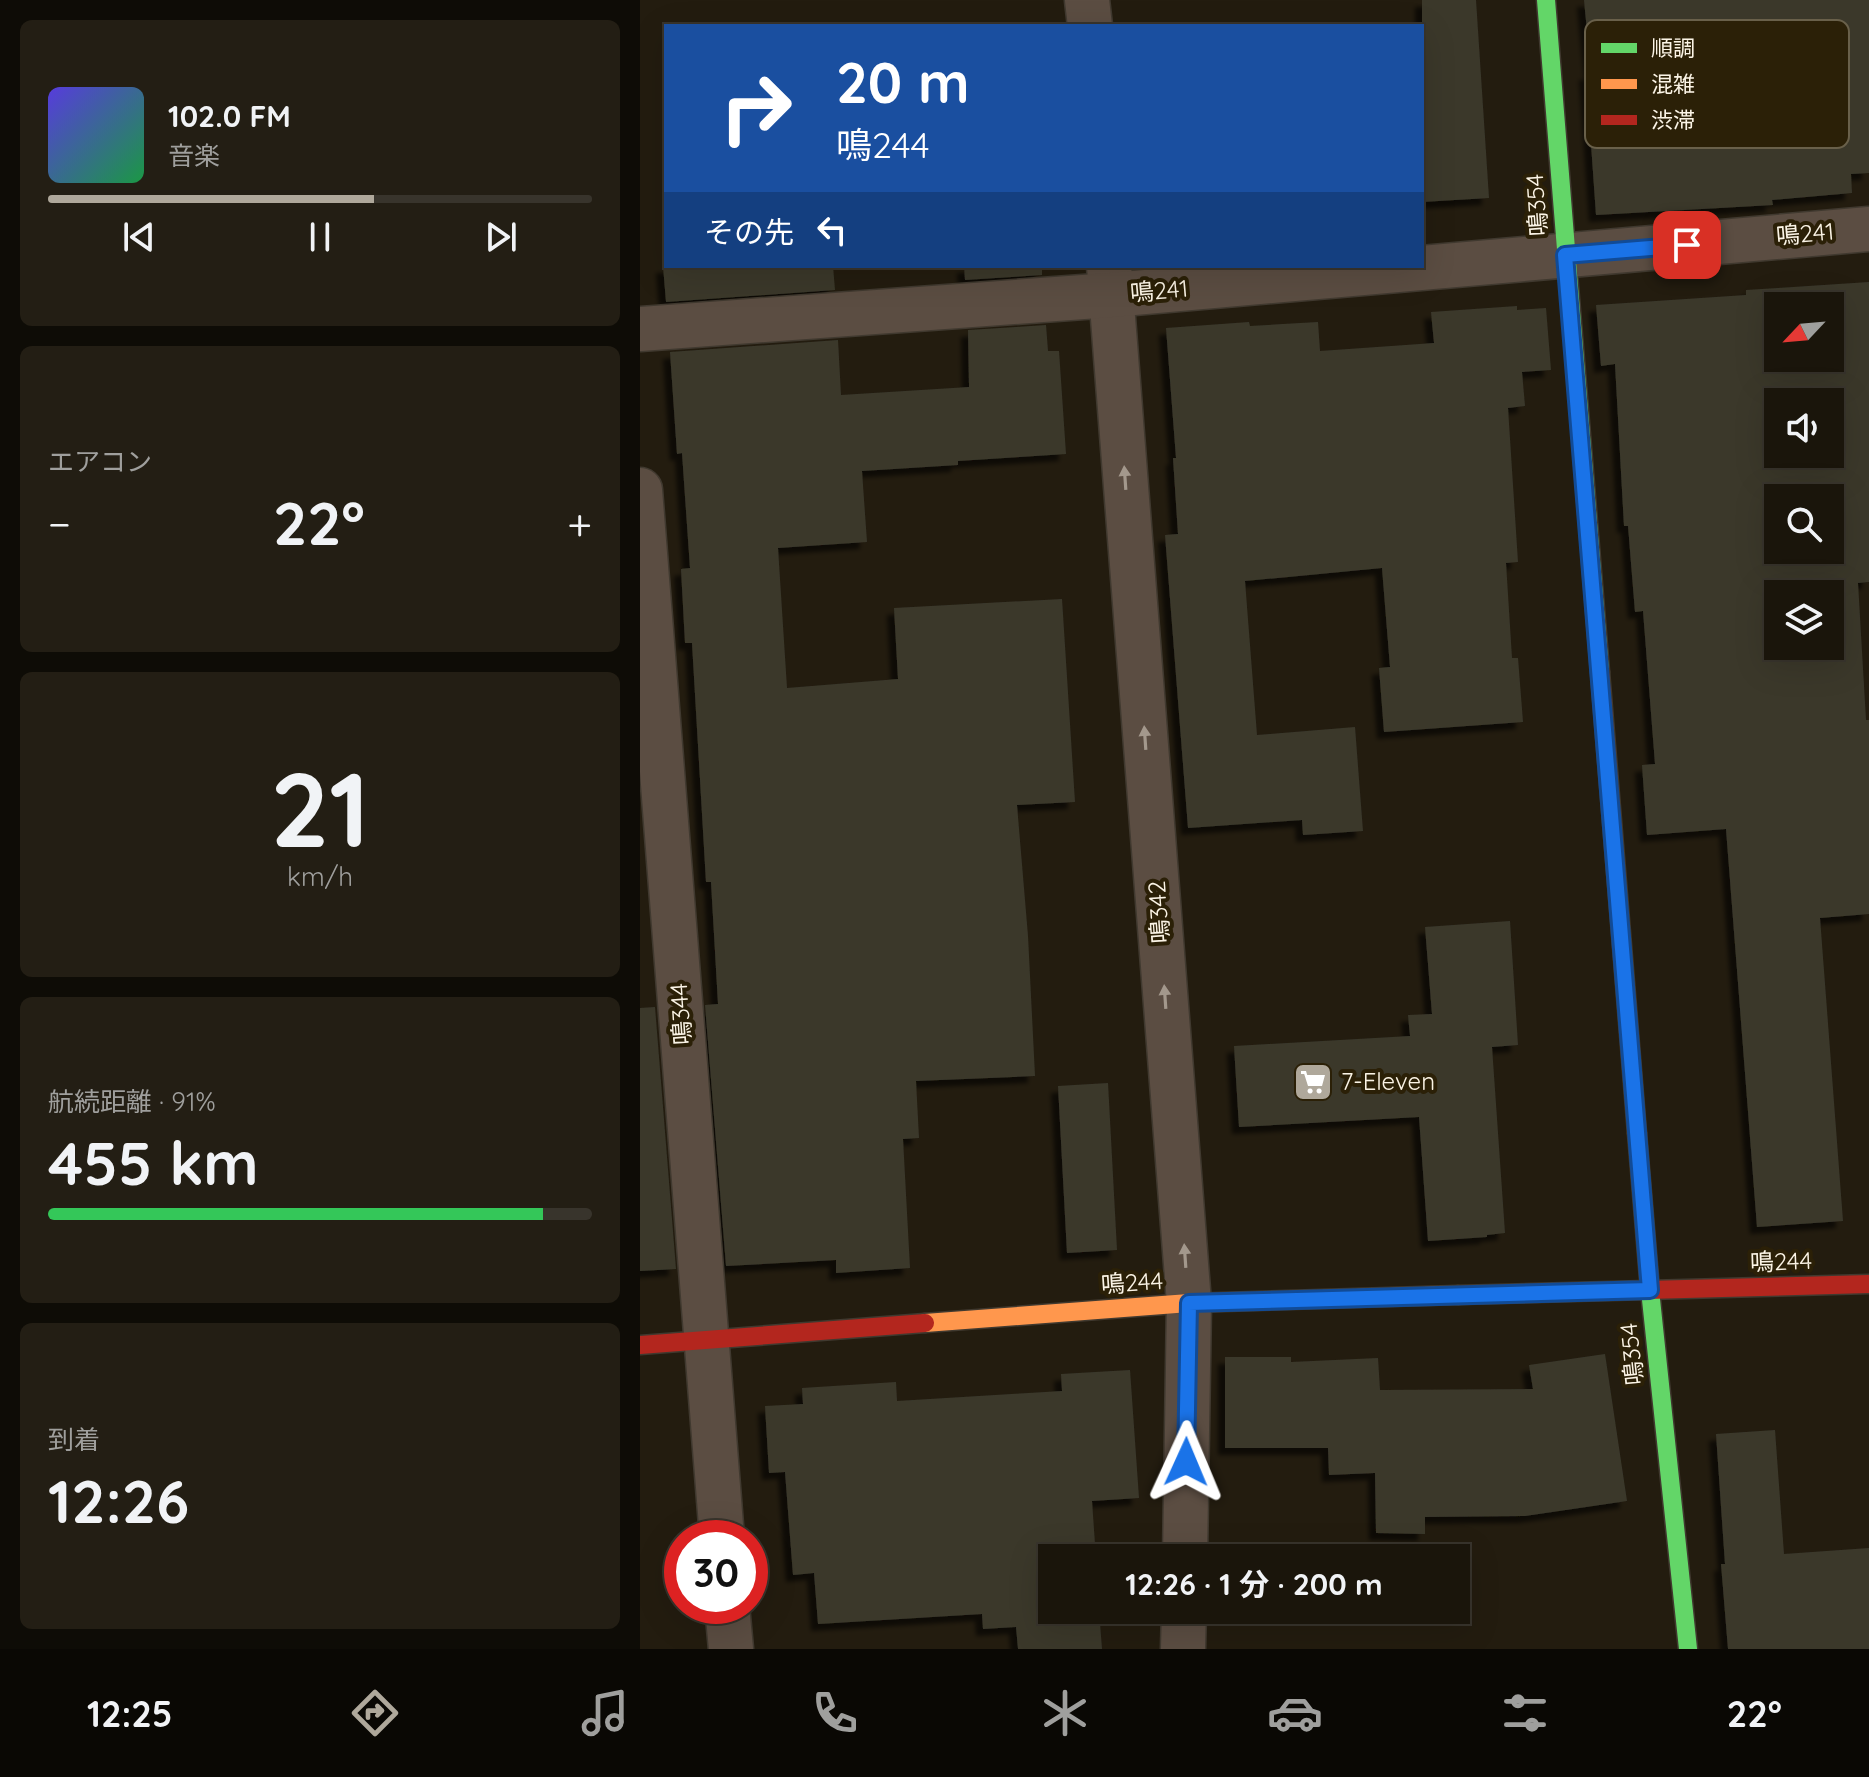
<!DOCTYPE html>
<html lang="ja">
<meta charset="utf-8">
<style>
body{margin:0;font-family:Quicksand,"Noto Sans JP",sans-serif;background:#231e14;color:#f1f3f6;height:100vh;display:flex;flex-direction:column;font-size:30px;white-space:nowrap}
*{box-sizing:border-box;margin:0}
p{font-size:26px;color:#9f9f9d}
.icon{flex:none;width:44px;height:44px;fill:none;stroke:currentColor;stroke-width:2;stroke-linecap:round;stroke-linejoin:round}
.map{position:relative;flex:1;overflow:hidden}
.panel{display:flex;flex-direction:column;gap:20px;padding:20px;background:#0e0c06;width:640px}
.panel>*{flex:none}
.top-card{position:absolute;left:24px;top:24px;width:760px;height:244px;border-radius:0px;box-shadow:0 8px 32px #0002,0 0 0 2px #38342c;background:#1a4fa0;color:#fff;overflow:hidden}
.needle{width:52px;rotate:244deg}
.buttons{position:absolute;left:1124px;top:292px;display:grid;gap:16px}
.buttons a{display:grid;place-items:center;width:80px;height:80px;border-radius:0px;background:#1a150b;box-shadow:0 8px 32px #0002,0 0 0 2px #38342c;font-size:40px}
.speed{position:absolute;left:24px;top:1520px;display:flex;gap:16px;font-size:40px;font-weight:700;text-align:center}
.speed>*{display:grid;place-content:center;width:104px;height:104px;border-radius:50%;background:#1a150b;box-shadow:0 8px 32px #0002,0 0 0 2px #38342c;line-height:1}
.speed .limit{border:12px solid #d22;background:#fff;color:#111}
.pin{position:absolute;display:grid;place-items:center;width:68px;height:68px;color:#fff;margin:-34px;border-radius:16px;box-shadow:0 4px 12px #0006}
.me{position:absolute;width:88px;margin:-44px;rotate:1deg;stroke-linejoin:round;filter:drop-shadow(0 0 6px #0008)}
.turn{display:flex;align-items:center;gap:28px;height:168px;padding:0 40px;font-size:36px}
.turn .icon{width:104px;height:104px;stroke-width:2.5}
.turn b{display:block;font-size:56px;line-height:68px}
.then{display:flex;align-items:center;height:76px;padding:0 40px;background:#0003;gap:16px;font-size:30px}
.big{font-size:60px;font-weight:700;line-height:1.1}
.panel .tile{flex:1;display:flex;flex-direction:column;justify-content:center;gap:12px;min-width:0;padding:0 28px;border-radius:12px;background:#231e14}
.panel .dial{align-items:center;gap:0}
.dial b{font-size:104px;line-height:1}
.song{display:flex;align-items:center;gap:24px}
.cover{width:96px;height:96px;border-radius:12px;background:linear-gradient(135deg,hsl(250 70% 55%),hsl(140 70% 35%))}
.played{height:8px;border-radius:4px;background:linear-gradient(90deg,#afa89b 60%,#38342c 60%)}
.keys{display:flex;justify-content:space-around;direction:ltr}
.heat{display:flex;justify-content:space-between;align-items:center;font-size:44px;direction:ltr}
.charge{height:12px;border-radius:6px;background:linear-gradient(90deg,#34c759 91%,#38342c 0)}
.trip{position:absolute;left:398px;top:1544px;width:432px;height:80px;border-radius:0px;background:#1a150b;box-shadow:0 8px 32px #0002,0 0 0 2px #38342c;font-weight:700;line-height:80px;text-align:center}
.tab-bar{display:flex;height:128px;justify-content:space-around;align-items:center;background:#0a0804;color:#9f9f9d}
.tab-bar .icon{width:56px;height:56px}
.tab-bar .on{color:#afa89b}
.tab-bar b{font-size:36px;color:#f1f3f6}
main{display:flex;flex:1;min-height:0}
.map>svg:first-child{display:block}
.building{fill:#3a382c;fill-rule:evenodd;filter:url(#shadow)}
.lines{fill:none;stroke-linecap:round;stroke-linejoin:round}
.street-casing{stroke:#40392f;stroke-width:47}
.fast-casing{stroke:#40392f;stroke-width:21}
.slow-casing{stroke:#40392f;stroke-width:21}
.jam-casing{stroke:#40392f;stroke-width:21}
.street{stroke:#5b4d42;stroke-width:44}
.fast{stroke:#63d668;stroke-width:18}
.slow{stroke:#ff974d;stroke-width:18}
.jam{stroke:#b3261e;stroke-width:18}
.oneway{fill:#a3988c}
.route-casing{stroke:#114b97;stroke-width:20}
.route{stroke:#1a73e8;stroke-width:14}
.labels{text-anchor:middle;stroke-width:8;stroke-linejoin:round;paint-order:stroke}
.street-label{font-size:24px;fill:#fbf4e6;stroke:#2b2007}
.poi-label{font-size:24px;fill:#fbf4e6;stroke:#2b2007;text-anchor:start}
.key{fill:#2b2007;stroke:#69604a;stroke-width:2}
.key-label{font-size:22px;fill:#fbf4e6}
</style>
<main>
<section class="panel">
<div class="tile">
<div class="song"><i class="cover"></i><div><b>102.0 FM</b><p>音楽</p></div></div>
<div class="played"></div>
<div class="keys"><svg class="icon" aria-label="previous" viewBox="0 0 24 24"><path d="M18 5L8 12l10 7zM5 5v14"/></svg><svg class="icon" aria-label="pause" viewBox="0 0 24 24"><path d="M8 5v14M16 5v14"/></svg><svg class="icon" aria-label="next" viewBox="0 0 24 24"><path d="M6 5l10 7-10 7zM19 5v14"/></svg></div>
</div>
<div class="tile"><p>エアコン</p>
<div class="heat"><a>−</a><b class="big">22°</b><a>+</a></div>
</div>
<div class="tile dial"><b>21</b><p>km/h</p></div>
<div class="tile"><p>航続距離 · 91%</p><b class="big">455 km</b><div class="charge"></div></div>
<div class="tile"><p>到着</p><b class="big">12:26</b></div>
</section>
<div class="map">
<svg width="1229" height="1649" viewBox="0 0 1229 1649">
<defs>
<filter id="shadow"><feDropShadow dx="-7" dy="7" stdDeviation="2" flood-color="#0009"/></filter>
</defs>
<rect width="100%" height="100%" fill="#231c0f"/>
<g class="building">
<path d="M782,0H836L849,198L782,202Z"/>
<path d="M944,0H1229V173L1211,174L1212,193L1132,200L1133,205L956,215L946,73H951Z"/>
<path d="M23,266H193L195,290L26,302Z"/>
<path d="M324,266H402V275L325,280Z"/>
<path d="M1229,282V582L1218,583L1226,720H1229V914L1180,918L1203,1221L1117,1227L1086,829L1007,835L1002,765L1015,764L1003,611L995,612L988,526H984L975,364L961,366L956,305L1106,295V290ZM1138,306H1190V358H1138ZM1138,402H1190V454H1138ZM1138,498H1190V550H1138ZM1138,594H1190V646H1138Z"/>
<path d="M877,306V310L906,308L911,370L882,372L885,406L868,408L878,562L866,563L872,658H878L883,722L744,732L739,668L750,667L742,568L605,581L617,735L715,727L723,831L663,835L662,820L548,828L525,535L538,534L533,458H536L526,328L609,322L610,326L678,322L680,351L794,343L791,312Z"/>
<path d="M406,325L408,351H419L426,454L318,461V465L222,471L227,542L138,548L147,688L258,679L254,608L422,599L435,802L377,805L388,936L395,1076L276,1081L279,1138L263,1139L270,1268L196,1273V1260L86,1266L65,1005L78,1004L71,882H66L52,643H45L41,569L50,568L42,453L37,454L30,352L198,340L201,395L329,387L328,330Z"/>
<path d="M870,921L878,1045L852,1047L865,1233L847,1235V1237L788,1241L779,1117L599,1127L594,1046L770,1036L768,1015L792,1014L785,927Z"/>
<path d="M15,1007L36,1269L0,1271V1008Z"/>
<path d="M468,1083L477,1250L427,1253L418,1086Z"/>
<path d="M965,1354L987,1501L885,1516L785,1517V1534L736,1533L735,1473L689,1475L688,1448H585V1357H651V1362L738,1358L740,1390L893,1389L889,1365Z"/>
<path d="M490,1370L499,1498L452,1501L456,1558H412V1610H459L462,1649H378L376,1627L343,1629L342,1614L178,1624L174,1573L153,1575L145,1472L129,1473L125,1406L163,1404L162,1388L256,1382L257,1401L422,1391L421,1374Z"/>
<path d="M1135,1430L1144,1554L1229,1548V1649H1088L1081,1564H1085L1076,1434Z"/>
</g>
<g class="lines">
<defs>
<g id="street">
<path d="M447,0L450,26"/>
<path d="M469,266L549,1303L545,1558"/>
<path d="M0,329L471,295L1229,229"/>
<path d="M0,490L82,1538"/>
<path d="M87,1606L91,1649"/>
<path d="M543,1649L544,1610"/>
</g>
<g id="fast">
<path d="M906,0L960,672"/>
<path d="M997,1133L1010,1290L1048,1649"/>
</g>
<path id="slow" d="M285,1323L549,1303L818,1295"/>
<g id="jam">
<path d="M960,672L997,1133"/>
<path d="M818,1295L1229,1284"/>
<path d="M0,1345L285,1323"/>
</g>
</defs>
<use href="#street" class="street-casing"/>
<use href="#fast" class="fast-casing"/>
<use href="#slow" class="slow-casing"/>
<use href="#jam" class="jam-casing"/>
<use href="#street" class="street"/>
<use href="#fast" class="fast"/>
<use href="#slow" class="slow"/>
<use href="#jam" class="jam"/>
</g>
<defs><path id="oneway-solid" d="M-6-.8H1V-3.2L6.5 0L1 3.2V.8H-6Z" transform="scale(2)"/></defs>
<g class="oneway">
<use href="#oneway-solid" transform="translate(485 478) rotate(-94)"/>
<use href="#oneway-solid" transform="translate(505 738) rotate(-94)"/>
<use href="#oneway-solid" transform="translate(525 997) rotate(-94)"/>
<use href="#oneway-solid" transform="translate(545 1256) rotate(-94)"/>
</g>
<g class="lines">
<defs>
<path id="route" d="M546,1462L549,1303L1010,1290L925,255L1047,245"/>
</defs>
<use href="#route" class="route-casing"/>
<use href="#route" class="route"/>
</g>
<defs>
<symbol id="supermarket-square" viewBox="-11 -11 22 22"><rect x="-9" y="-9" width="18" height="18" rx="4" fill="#afa89b" stroke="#2b2007"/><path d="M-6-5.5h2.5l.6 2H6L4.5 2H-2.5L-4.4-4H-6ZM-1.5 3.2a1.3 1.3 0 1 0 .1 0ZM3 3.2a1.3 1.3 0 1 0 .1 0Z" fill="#fff"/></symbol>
</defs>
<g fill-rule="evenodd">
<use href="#supermarket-square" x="651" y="1060" width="44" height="44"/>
</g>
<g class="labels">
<g class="street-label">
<text transform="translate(897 205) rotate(-94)" y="8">鳴354</text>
<text transform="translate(1165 234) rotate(-5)" y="8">鳴241</text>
<text transform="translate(519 291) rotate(-5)" y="8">鳴241</text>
<text transform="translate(519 912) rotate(-94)" y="8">鳴342</text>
<text transform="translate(41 1014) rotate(-94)" y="8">鳴344</text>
<text transform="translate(1141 1262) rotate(-2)" y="8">鳴244</text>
<text transform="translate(492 1283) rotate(-4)" y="8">鳴244</text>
<text transform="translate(992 1354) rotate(-96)" y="8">鳴354</text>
</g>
<g class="poi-label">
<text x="701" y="1090">7-Eleven</text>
</g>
</g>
<rect x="945" y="20" width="264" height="128" rx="12" class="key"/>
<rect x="961" y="43" width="36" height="10" fill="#63d668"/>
<rect x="961" y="79" width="36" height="10" fill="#ff974d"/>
<rect x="961" y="115" width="36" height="10" fill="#b3261e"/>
<g class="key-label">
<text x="1011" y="56">順調</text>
<text x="1011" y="92">混雑</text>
<text x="1011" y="128">渋滞</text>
</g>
</svg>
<div class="buttons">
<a><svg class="needle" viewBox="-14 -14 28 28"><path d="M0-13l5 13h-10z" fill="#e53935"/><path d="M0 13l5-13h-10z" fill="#9f9f9d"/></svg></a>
<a><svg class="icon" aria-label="sound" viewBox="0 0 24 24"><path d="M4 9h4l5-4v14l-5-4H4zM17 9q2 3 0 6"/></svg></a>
<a><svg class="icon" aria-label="search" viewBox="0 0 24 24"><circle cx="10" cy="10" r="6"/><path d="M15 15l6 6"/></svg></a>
<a><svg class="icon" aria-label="layers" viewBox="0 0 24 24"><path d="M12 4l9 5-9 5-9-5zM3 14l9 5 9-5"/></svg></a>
</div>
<div class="speed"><div class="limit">30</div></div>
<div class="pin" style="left:1047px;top:245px;background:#d93025"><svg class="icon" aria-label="arrive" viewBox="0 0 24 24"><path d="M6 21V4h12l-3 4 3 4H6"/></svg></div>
<svg class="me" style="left:546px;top:1462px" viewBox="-20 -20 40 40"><path d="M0-17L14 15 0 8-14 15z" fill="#1a73e8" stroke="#fff" stroke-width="4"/></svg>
<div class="trip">12:26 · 1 分 · 200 m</div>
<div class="top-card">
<div class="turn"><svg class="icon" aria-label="right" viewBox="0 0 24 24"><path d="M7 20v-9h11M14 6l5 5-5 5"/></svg><div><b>20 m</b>鳴244</div></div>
<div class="then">その先<svg class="icon" aria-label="left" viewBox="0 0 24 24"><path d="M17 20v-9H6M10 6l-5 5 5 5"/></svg></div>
</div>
</div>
</main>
<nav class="tab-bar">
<b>12:25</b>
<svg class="icon on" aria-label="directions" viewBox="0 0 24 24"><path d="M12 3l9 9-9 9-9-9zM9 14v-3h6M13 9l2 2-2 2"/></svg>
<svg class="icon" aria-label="music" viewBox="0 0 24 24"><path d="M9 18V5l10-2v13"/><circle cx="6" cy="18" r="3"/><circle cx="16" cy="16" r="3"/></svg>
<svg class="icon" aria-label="phone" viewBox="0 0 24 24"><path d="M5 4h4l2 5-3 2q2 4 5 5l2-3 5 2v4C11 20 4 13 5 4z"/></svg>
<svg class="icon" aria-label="climate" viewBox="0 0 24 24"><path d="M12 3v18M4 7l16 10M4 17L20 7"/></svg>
<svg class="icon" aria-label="car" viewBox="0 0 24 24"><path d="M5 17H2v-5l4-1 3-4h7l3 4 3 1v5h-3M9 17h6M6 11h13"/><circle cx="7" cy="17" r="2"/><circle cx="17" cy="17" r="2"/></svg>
<svg class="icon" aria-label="filters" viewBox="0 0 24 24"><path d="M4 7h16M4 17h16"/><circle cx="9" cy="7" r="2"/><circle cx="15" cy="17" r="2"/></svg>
<b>22°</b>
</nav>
